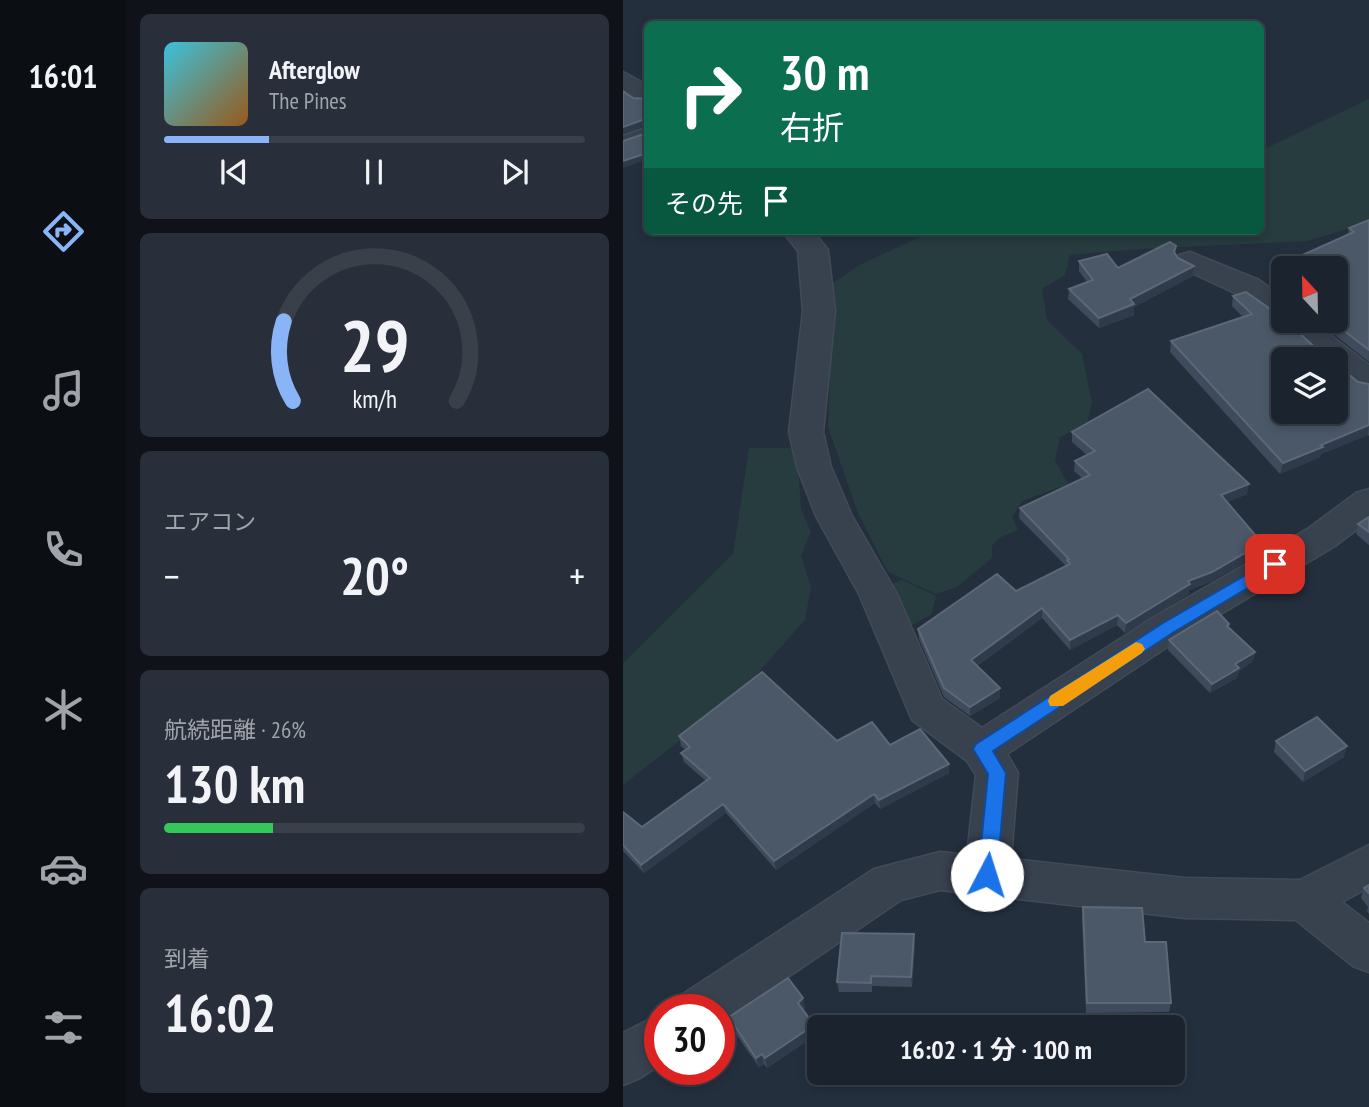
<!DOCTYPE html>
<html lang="ja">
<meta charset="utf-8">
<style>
body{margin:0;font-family:"PT Sans Narrow","Noto Sans JP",sans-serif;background:#282f3a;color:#f1f3f6;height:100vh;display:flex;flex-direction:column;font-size:26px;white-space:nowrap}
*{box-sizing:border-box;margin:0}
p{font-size:23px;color:#a0a4aa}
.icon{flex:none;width:38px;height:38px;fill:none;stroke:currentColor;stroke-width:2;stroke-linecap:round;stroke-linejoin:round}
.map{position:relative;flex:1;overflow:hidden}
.sheet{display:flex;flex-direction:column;gap:14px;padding:14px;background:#0f1319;width:497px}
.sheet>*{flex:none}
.banner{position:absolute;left:21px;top:21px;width:620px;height:214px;border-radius:10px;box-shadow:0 4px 10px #0003,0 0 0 2px #39404a;background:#0b6e4f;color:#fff;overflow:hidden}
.needle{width:46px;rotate:338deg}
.fabs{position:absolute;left:648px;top:256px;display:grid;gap:14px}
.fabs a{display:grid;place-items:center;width:77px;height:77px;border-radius:10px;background:#1b232e;box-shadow:0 4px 10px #0003,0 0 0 2px #39404a;font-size:35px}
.speed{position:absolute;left:21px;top:994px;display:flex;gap:14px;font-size:35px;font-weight:700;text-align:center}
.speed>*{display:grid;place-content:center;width:91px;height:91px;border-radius:50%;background:#1b232e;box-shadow:0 4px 10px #0003,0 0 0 2px #39404a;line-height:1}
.speed .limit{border:10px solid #d22;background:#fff;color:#111}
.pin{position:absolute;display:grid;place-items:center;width:60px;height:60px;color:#fff;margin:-30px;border-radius:14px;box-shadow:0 4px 10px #0006}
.me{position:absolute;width:77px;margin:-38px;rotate:5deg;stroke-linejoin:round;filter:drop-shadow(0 0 5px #0008)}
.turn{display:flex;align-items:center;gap:24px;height:147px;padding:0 21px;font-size:32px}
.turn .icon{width:91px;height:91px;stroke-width:2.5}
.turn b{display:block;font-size:49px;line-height:60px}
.then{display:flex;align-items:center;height:66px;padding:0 21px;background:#0003;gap:14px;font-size:26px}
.big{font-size:52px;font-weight:700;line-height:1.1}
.sheet .widget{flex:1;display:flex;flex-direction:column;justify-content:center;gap:10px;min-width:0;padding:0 24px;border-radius:10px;background:#282f3a}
.sheet .dial{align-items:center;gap:0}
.dial svg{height:182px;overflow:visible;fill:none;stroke:#39404a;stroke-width:7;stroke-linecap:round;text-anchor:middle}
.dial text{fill:#f1f3f6;stroke:none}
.song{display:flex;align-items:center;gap:21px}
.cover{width:84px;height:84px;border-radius:10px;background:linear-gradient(135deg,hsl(190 70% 55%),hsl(30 70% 35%))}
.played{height:7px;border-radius:4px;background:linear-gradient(90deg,#8ab4f8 25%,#39404a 25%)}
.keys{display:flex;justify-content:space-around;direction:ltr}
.heat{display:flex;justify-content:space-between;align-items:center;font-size:38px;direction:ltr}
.charge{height:10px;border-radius:5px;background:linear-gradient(90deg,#34c759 26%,#39404a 0)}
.trip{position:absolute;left:184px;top:1015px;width:378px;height:70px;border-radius:10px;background:#1b232e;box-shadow:0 4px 10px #0003,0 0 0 2px #39404a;font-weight:700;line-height:70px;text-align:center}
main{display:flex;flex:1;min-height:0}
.tab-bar{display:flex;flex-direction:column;width:126px;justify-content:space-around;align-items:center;background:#0b0e12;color:#a0a4aa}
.tab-bar .icon{width:49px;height:49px}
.tab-bar .selected{color:#8ab4f8}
.tab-bar b{font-size:32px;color:#f1f3f6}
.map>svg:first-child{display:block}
.green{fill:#263c3f}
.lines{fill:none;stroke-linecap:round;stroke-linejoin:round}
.service-casing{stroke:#414a57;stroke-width:4}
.minor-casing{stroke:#414a57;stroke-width:3}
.service{fill:#38414e;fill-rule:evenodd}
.minor{fill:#38414e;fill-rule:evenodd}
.wall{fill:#3f4b5c}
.shaded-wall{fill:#2f3b4b}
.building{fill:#4b5868;stroke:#5c6777;stroke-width:2}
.route{fill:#1a73e8;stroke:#114b97;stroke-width:2}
.slow{fill:#f59e0b}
</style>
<main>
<nav class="tab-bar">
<b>16:01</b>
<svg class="icon selected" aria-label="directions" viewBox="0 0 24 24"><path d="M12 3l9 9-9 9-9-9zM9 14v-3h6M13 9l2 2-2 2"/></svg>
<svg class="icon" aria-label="music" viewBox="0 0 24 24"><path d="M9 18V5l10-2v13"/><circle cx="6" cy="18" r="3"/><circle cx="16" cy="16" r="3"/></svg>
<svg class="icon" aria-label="phone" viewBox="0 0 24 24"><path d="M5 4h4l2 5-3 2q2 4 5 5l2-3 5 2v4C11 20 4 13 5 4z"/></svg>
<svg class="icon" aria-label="climate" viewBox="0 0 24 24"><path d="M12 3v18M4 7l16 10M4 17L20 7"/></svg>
<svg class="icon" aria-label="car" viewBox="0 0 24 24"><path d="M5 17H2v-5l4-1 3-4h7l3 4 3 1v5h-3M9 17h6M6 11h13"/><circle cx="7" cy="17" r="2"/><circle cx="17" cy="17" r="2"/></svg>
<svg class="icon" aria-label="filters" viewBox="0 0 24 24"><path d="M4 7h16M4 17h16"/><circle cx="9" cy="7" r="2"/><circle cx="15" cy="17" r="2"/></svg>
</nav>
<section class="sheet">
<div class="widget">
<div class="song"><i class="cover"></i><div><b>Afterglow</b><p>The Pines</p></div></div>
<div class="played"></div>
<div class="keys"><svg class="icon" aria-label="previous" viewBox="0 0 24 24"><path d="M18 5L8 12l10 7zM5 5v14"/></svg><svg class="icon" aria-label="pause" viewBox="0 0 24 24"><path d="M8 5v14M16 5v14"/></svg><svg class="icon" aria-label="next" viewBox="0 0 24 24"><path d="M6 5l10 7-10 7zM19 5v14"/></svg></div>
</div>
<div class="widget dial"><svg viewBox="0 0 100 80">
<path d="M14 69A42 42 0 1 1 86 69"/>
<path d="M14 69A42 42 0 0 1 10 34" stroke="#8ab4f8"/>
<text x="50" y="56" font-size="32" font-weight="700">29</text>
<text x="50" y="72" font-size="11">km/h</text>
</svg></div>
<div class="widget"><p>エアコン</p>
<div class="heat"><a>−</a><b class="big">20°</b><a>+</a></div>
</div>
<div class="widget"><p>航続距離 · 26%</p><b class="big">130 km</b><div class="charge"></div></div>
<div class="widget"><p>到着</p><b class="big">16:02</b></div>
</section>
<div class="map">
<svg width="746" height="1107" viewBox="0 0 746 1107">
<rect width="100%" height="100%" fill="#242f3e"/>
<g class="green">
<path d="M746,99V222L685,241L517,249L447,255L442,275L419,289L424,320L459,354L469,402L464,424L437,437L432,460L445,484L399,501L389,517L395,530L376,538L369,546V558L334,587L313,594L265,572L235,513L205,427L210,283L237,265L309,231H637V151Z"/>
<path d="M126,448H169L175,464L178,509L188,532L178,556L188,587L182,620L116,694L0,785V663L110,554Z"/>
<path d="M280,580L313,596L308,615L285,627L265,585Z"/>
</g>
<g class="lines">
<defs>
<path id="service" d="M24,128V137L0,145V136Z"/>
<g id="minor">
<path d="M0,72L24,85V104L15,102L0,92Z"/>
<path d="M159,231H190L205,250L212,311L200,432L208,467L229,516L274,594L319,699L359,728L531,617L686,528L733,493L746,489V520L712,546L559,637L384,754L395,773L388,859L562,878L677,880L746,845V887L719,902L746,923V972L730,966L673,920L562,918L317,890L278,900L96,1024V1010H53L60,994L251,869L317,852L344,855L353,775L344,761L289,720L236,594L193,516L174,467L166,432L180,311L175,251Z"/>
<path d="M567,252L636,280L660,298V320H688L746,365V393L734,390L712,372V359H696L653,321L614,294L556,267L552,261L556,255Z"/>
<path d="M37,1014V1065L17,1078L0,1085V1033Z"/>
</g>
</defs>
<use href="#service" class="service-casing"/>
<use href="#minor" class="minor-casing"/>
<use href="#service" class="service"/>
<use href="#minor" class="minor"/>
</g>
<g class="wall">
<path d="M746,220V362L693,320H712V268H664L666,261L725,234L726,228Z"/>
<path d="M553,246L552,254L570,276L511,307V315L476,328L445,299L446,289L464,282L456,271V261L495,268Z"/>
<path d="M660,280V295L655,291L656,281Z"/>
<path d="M610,296L696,351L735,382L746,384V436L745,435L698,454L697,457L657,474L547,352L548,341L620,317L609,306Z"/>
<path d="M449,432L624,494L604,502L639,543L638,553L587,582L566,590V594L502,633L494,625L447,650L419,618L354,666L377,698L347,716L321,697L296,639L295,629L393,591L443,566L396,518L397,508L459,478L451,471L452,461L464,455L449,442Z"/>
<path d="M746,517V545L733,534L735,524Z"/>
<path d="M606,624V628L632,652L630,661L616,671L614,678L587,693L545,650L546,640Z"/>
<path d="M56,736L214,741L267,745L326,773L257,809L252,803L153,870L103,813L21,873L0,851V812L19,827L83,781L61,762L58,753L63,750L58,746Z"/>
<path d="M653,741L721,757L680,782L651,752Z"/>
<path d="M746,885V914L744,911L745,907L738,898L741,888Z"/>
<path d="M460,907L522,942L548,1003L546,1012L463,1013L459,918Z"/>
<path d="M292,944L289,987L249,986V992H216L214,982Z"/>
<path d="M180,998L182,1008L180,1010L193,1035L144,1068L141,1064L136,1067L108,1027L106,1017Z"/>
</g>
<g class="shaded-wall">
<path d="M22,119L23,126L0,134V127Z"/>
<path d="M24,153V159L0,168V161Z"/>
<path d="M571,266L570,276L511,307V315L476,328V318L507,299Z"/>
<path d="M746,425L745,435L698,454L697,457L657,474L660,463L698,445Z"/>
<path d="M626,484L624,494L596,505L598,495Z"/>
<path d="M639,543L638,553L587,582L566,590V594L502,633L503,623L565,581Z"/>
<path d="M419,608V618L348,670V660Z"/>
<path d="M495,615L494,625L447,650V640Z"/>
<path d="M632,652L630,661L616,671L614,678L587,693L589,684L612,664Z"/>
<path d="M377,688V698L347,716V707Z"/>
<path d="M724,746L721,757L680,782L682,771Z"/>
<path d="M326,764V773L257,809L256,800Z"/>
<path d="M251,794L252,803L153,870L151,861Z"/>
<path d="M100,804L103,813L21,873L18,865Z"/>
<path d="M291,934L292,944L289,987L288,977Z"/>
<path d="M180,998L182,1008L177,1012L175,1003Z"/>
<path d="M191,1025L193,1035L144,1068L142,1058Z"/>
<path d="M139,1054L141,1064L136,1067L133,1058Z"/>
</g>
<g class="building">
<path d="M0,91L10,98L24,99V121L22,119L0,127Z"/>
<path d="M24,133V153L0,161V141Z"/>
<path d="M746,220V350L707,320H712V268H675L666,261L731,232L726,228Z"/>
<path d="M547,242L553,246L551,252L555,258L571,266L507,299L511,304L476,318L446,289L470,280L456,261L484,254L495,268Z"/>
<path d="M623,292L653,313L660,318V320H662L696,351H712V359H660V411H712V359L713,364L735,382L746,384V425L698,445L700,447L660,463L548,341L629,314L610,296Z"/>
<path d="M525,389L626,484L598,495L639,543L589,572L565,581L567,584L503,623L495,615L447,640L419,608L348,660L377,688L347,707L321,688L295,629L374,574L393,591L447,564L444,560L446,559L397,508L467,475L452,461L472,451L449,432Z"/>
<path d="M746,517V532L735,524Z"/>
<path d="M594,611L606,624L604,626L632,652L612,664L616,668L589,684L546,640Z"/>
<path d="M139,672L214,741L249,722L267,745L297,729L326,764L256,800L251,794L151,861L100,804L18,865L0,845V812L19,827L87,778L58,753L67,747L56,736Z"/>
<path d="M694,717L724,746L682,771L653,741Z"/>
<path d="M746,885V893L741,888Z"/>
<path d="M460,907L519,908L522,942H543L548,1003H464Z"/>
<path d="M219,933L291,934L288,977L248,976V983L214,982Z"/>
<path d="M165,978L180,998L175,1003L191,1025L142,1058L139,1054L133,1058L106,1017Z"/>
</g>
<path class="route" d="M652,558L657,560L660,564L657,569L551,632L370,751L383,773L374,875L371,881L364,884L357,881L355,875L365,774L350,749L353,744L540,623Z"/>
<path class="slow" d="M513,642L519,644L522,649L519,653L440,706H427L425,701L427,696Z"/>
</svg>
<div class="fabs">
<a><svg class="needle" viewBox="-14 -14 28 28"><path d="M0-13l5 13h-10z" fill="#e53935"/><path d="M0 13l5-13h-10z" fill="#a0a4aa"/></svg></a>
<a><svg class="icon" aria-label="layers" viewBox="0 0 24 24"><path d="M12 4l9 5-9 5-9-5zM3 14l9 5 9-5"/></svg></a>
</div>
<div class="speed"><div class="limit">30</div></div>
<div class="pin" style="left:652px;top:564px;background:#d93025"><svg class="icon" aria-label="arrive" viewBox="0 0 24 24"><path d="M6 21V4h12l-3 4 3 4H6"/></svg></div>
<svg class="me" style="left:364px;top:875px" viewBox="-20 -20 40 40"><circle r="19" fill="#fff"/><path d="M0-13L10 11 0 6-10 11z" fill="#1a73e8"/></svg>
<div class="trip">16:02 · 1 分 · 100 m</div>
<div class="banner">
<div class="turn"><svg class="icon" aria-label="right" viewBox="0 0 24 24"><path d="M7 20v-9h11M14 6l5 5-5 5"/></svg><div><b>30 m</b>右折</div></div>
<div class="then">その先<svg class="icon" aria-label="arrive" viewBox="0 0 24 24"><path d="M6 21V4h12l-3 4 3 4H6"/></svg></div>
</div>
</div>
</main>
